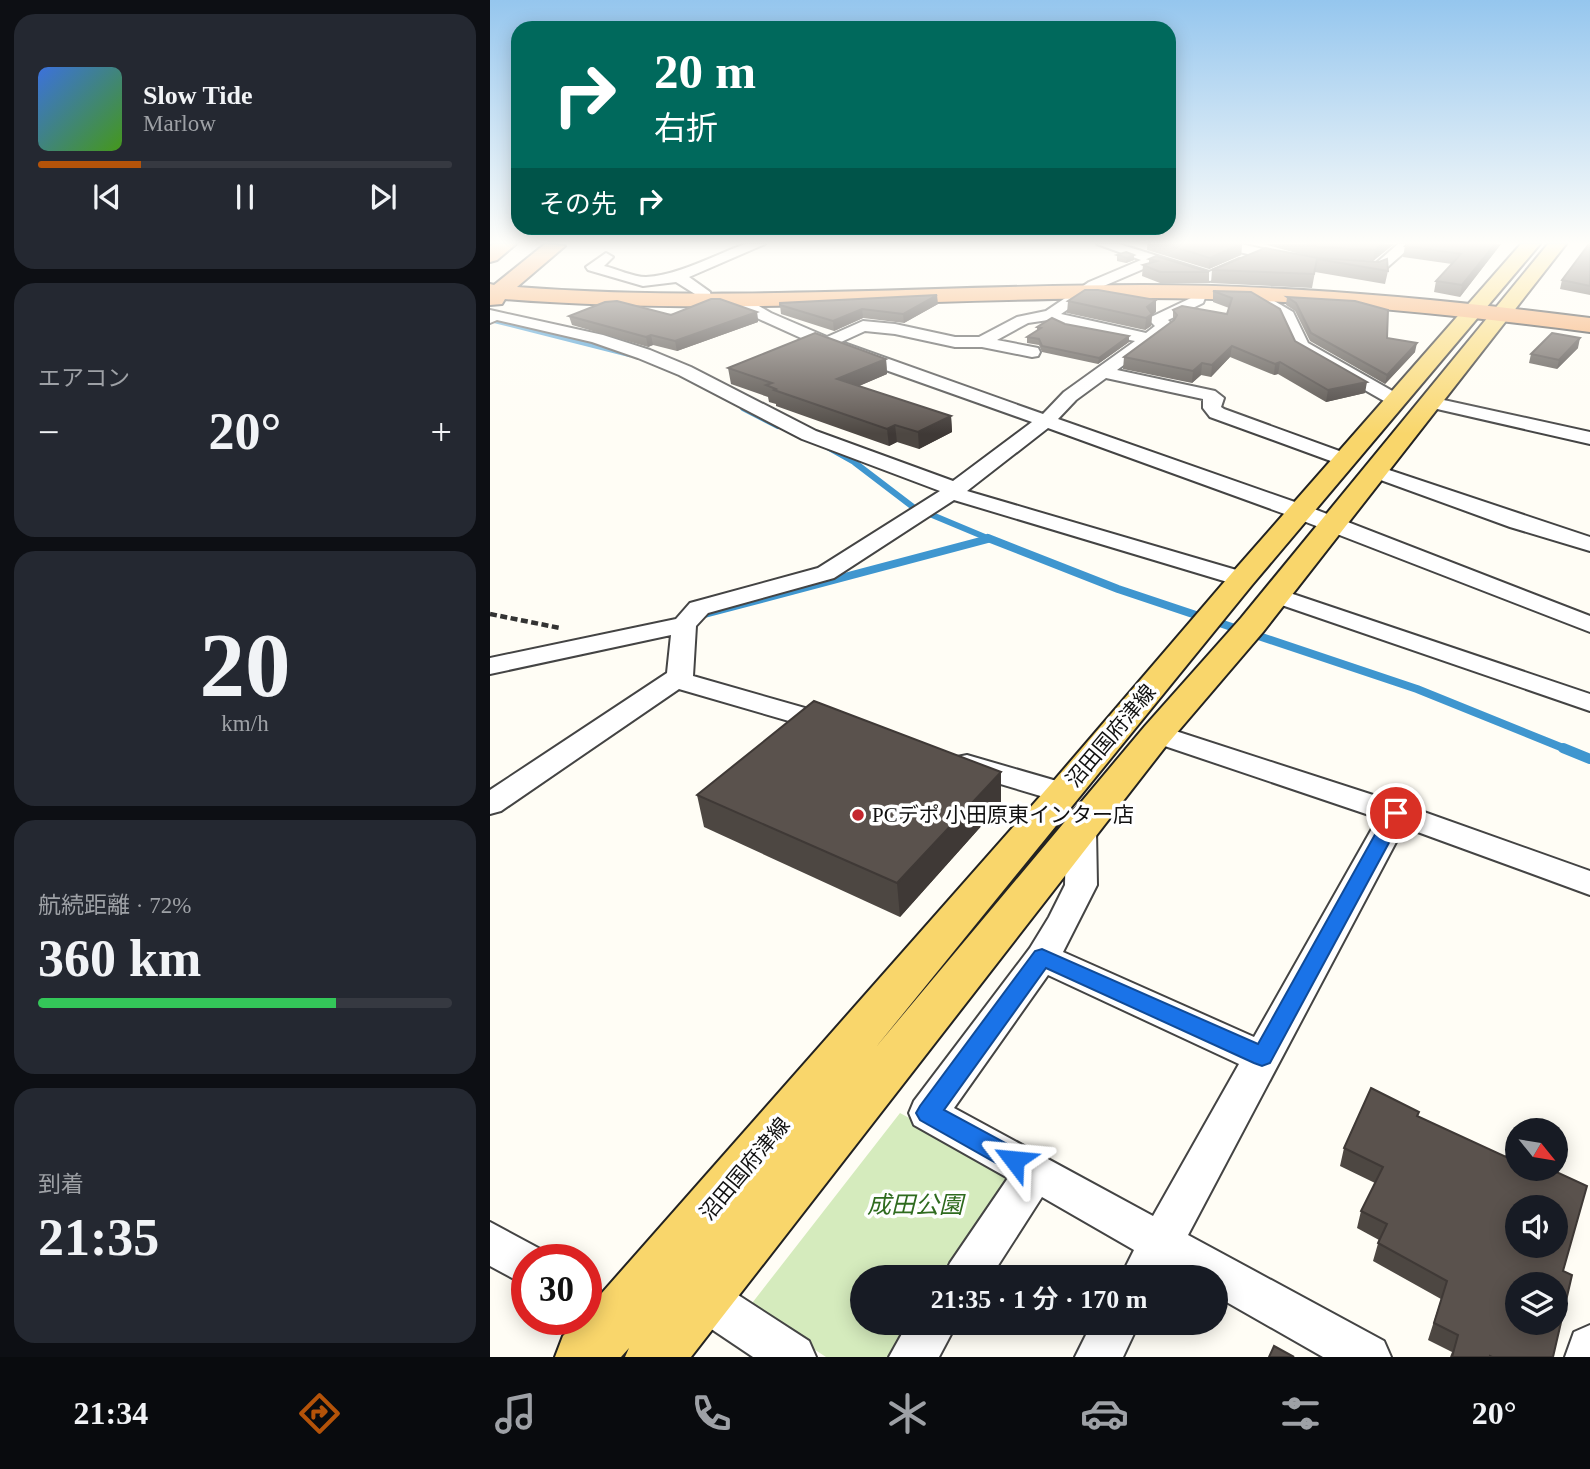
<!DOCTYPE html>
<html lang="ja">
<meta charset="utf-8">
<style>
body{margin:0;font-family:"Times New Roman","Noto Sans JP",serif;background:#242831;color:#f1f3f6;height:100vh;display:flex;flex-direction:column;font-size:26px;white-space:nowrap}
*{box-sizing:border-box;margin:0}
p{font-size:23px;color:#9ea1a6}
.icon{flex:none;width:38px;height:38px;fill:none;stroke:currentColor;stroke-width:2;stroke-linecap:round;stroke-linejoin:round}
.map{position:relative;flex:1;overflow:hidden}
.side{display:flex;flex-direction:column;gap:14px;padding:14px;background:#0d0f14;width:490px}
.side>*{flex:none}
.guide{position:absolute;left:21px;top:21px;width:665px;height:214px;border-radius:21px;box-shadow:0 4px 18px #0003;background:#00695c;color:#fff;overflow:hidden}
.needle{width:46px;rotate:120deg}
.fabs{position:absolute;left:1015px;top:1118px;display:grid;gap:14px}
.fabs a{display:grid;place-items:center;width:63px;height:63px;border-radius:50%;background:#171b24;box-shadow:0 4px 18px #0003;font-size:35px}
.speed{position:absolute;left:21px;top:1244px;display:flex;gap:14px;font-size:35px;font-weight:700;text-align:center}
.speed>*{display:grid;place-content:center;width:91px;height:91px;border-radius:50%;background:#171b24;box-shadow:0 4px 18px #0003;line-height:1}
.speed .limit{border:10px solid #d22;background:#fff;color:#111}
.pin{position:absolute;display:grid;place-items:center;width:60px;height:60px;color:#fff;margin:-30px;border:4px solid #fff;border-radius:50%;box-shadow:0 2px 7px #0007}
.me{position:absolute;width:77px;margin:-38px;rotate:299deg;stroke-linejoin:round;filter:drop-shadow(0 0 5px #0008)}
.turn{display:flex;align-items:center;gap:24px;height:147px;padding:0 28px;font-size:32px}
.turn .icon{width:91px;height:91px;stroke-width:2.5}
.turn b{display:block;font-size:49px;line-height:60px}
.then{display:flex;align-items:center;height:66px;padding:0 28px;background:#0003;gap:14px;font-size:26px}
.big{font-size:52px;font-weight:600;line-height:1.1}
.side .tile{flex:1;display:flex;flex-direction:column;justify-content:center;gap:10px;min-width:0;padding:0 24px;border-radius:21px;background:#242831}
.side .dial{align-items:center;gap:0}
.dial b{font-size:91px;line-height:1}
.song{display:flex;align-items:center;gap:21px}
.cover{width:84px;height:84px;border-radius:10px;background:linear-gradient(135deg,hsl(220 70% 55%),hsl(100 70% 35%))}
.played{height:7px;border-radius:4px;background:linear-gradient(90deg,#b45309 25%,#363941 25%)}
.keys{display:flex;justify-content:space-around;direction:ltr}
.heat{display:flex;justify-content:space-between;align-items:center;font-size:38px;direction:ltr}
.charge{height:10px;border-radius:5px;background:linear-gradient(90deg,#34c759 72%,#363941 0)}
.trip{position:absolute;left:360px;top:1265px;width:378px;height:70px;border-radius:35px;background:#171b24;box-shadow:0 4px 18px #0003;font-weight:600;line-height:70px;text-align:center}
.menu{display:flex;height:112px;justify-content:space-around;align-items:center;background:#090b0e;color:#9ea1a6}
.menu .icon{width:49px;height:49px}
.menu .active{color:#b45309}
.menu b{font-size:32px;color:#f1f3f6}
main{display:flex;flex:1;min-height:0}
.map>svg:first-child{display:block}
.green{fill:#d5ebbd}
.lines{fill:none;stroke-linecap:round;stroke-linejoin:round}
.stream-far3{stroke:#3f96cf;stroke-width:4.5}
.stream-far2{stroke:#3f96cf;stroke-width:6}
.stream-far1{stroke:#3f96cf;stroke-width:8}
.stream{stroke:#3f96cf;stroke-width:10}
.minor-casing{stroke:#444;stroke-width:4}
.major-casing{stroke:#222;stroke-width:4}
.highway-casing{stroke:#222;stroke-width:4}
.path{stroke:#333;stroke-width:4.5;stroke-dasharray:7 3.5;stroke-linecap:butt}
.minor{fill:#fff;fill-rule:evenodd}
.major{fill:#f9d66b;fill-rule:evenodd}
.highway{fill:#f5a25d;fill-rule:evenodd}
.wall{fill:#4d4742}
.shaded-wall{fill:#3f3936}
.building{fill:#5a524d;stroke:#3f3936;stroke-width:2;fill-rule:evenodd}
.route{fill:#1a73e8;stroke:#114b97;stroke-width:2}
.poi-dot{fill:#c4262e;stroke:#fff;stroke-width:2.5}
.labels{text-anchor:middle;stroke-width:7;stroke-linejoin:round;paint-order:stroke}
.street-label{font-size:21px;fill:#111;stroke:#fff}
.poi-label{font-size:21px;fill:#111;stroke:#fff;text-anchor:start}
.near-park-label{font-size:24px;font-style:italic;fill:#2f6b1f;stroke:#fff}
</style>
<main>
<section class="side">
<div class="tile">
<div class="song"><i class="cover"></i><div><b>Slow Tide</b><p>Marlow</p></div></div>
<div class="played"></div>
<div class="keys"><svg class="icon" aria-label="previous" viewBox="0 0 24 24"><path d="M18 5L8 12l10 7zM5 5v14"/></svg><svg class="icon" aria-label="pause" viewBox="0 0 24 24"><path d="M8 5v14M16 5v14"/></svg><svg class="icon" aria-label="next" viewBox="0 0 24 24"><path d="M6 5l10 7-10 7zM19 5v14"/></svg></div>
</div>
<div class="tile"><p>エアコン</p>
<div class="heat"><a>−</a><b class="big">20°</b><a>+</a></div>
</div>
<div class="tile dial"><b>20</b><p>km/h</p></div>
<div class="tile"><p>航続距離 · 72%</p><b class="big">360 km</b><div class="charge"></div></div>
<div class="tile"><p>到着</p><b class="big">21:35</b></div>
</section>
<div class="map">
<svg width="1100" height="1357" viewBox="0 0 1100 1357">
<rect width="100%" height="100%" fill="#fffdf5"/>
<path class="green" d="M410,1113L526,1176L458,1277L373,1278V1323H428L405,1357H336L259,1307Z"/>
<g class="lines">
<path class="stream-far3" d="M1,320L140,355"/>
<g class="stream-far2">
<path d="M253,408L288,426"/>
<path d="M339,448L364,462L423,507L502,540"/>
<path d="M495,540L498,539"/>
</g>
<g class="stream-far1">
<path d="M498,538L628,589L927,689L1078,750"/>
<path d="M207,616L498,539"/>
</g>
<path class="stream" d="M1073,748L1100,759"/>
<defs>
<g id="minor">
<path d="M255,244H275L199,277L220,292L222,302L214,307L209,305L205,294L186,282L153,286L98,270L96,267L116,253L123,257L114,266C127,269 143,277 156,277C186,276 225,255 255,244Z"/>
<path d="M607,244H629L719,272L749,259H759V265L720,281L665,264L609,288L571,314L656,333L665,326L659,320L661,317L701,298L704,290H714L717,293L713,303L678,320L684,326L682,329L627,370L725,391L734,398L731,407L734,409L863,456L866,460L863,464H849L720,417L713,408V399L616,378L586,400L568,419L819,507L1100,616V632L803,517L558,428L477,491L760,574L764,579L760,584H744L464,500L344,578L218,613L206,626L203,676L350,718L354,724L350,730L340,733L330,730L189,689L11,811L0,814V790L177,673L181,635L0,674V658L186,619L200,603L328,568L450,491L312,439L189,375L148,358L102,342L7,320L0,323V310L113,335L160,350L201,367L326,431L463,481L542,422L331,347L269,319L244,302L247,299H257L281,313L337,337L373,321L405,324L465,337H489L527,317L556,311L599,282L651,260ZM558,320L575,327L645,341L574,392L553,414L351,342L375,331L405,334L465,347H492L542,357L548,356L550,352L548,348L507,340L538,323Z"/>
<path d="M724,244H751L804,256L806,259L799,263L726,247Z"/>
<path d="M908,244H924L892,272H865L858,268L865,264L884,265Z"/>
<path d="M764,289L803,312L818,343L913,397L916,401L913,405H901L805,350L791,318C778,310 765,308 756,294Z"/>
<path d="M940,397L1100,432V444L934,406L931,402L934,398Z"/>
<path d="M884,465L1100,537V551L1020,527L877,475L874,471L877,467Z"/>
<path d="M785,588L1100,694V711L777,600L773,595L777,590Z"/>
<path d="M667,725L917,806L1100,871V895L914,827L698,1235L894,1341L901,1357H833L726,1296V1278H693L680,1270L676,1278H630L644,1250L552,1197L500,1278H453L460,1263L518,1178L424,1125L419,1113L424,1101L540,948L559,917L575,885L576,830L580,823L591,820L602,823L606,830L607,885L573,952L764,1037L888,818L657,740L653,734L657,728ZM558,975L749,1064L663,1216L464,1108Z"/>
<path d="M477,755L584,786L589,793L584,800L574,803L467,771L463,764L467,757Z"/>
<path d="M0,1222L52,1250L56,1260H37V1286L0,1266Z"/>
<path d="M212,1275L228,1282L319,1341L326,1357H263L196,1312L190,1297L196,1282Z"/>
<path d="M418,1323H467L449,1357H399Z"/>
<path d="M602,1323H649L633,1357H585Z"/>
<path d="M1100,1325V1357H1075L1084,1332Z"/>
</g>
<path id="major" d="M1031,244H1050L762,585L386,1047L655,726L751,618L1058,244H1076L773,632L679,742L201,1357H135L139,1348L131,1357H65L73,1336L88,1320H96V1311L561,784L742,573Z"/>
<g id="highway">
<path d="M3,244H26L7,260L0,262V246Z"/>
<path d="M55,244L75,246L27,287C236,303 445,285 653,285C803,285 952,299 1100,318V332C952,313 803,298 654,298C441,298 228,316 15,299L12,304L0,305V284L4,285Z"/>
</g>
</defs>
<use href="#minor" class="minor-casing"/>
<use href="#major" class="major-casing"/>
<use href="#highway" class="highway-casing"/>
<path class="path" d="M0,614L70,628"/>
<use href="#minor" class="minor"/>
<use href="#major" class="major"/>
<use href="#highway" class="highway"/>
</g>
<g class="wall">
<path d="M657,244H752L751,255L719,269L657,250Z"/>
<path d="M774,244H904L883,261L827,258L898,271L895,284L825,272L822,288L721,283L722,270L824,258Z"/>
<path d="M1011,244L970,297L944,292L946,281L962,264L913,257L915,246Z"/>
<path d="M1098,244H1100V295L1070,289L1072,280L1099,245Z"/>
<path d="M627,255L644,260L636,263L627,261Z"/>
<path d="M659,259L719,272V283H670L652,276L653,265L659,263Z"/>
<path d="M723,291L761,292L805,341L875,393L836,402L788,374L784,375L740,357L721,377L711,375L702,383L633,369L634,357L683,321V310L737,314L739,308L723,302Z"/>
<path d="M797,297L897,338L925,352L895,384L820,341L805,311L796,305Z"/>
<path d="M578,301L666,312L662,315L661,326L655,330L577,313Z"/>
<path d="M448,304L414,323L373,318L344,331L291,314L290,305Z"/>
<path d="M267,312L268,322L187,351L163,345L158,347L82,325L79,316Z"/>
<path d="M575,324L639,342L608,364L552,352L549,345L537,343V337L547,331V327Z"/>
<path d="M1088,348L1067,369L1039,363L1041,354Z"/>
<path d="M396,359L397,374L369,386L461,416L462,432L429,449L407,442L399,446L286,406V404L279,402L278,397L241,384L238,368Z"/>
<path d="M511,772V804L410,917L214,827L207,795Z"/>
<path d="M929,1112L928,1116L1073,1271L1063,1357H960L962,1352L938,1340L951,1299L883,1261L889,1240L867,1228L871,1211L885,1183L850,1166L854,1148Z"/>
</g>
<g class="shaded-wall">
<path d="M750,244H752L751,255L719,269L720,258Z"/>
<path d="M892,244H904L883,261L885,250Z"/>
<path d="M1005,244H1011L970,297L972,285Z"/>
<path d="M644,255V260L636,263L637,258Z"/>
<path d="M447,295L448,304L414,323L413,314Z"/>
<path d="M666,300V312L662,315L661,326L655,330L657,307Z"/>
<path d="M372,309L373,318L344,331L343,321Z"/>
<path d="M267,312L268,322L187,351L185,341Z"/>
<path d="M161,335L163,345L158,347L156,337Z"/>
<path d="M639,336V342L608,364L609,358Z"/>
<path d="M1090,338L1088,348L1067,369L1069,360Z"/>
<path d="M927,343L925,352L895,384L897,375Z"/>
<path d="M742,346L740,357L721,377L722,365Z"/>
<path d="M396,359L397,374L348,395L347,379Z"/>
<path d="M790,362L788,374L784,375L785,364Z"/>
<path d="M712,363L711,375L702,383L703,371Z"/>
<path d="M877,382L875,393L836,402L838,390Z"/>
<path d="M461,416L462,432L429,449L428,432Z"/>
<path d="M405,425L407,442L399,446L397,429Z"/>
<path d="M511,772V804L410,917L407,883Z"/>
</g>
<g class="building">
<path d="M674,244H750L720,258Z"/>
<path d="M816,244H892L885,250L828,247Z"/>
<path d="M917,244H1005L972,285L946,281L971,254L915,246Z"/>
<path d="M1099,244H1100V286L1072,280Z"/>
<path d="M775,248L828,258L889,262L897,259L898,271L827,259L824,274L722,270Z"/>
<path d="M636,252L644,255L637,258L627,255Z"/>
<path d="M666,256L719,272H670L653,265L667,261L659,259Z"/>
<path d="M595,290H608L666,300L657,307L662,314L656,318L578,301Z"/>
<path d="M723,291L761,292L790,309L805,341L877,382L838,390L790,362L785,364L742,346L722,365L712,363L703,371L634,357L684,320L687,315L683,310L692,306L737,314L742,298Z"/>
<path d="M447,295L413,314L372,309L343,321L290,305V303Z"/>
<path d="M797,297L865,301L898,310L897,338L927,343L897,375L821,333L806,303Z"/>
<path d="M221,299H230L267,312L185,341L161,335L156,337L79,316L115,302L127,301L181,315Z"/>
<path d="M562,318L575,324L639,336L609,358L552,346L549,339L537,337L551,328L547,327Z"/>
<path d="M325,333L396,359L347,379L461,416L428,432L405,425L397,429L284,390L286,389L276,385L282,383L238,368Z"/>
<path d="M1062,333L1090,338L1069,360L1041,354Z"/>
<path d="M324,701L511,772L407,883L207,795Z"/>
<path d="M881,1088L929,1112L927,1116L1016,1157L1019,1150L1027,1154V1169H1060L1097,1186L1073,1271L1082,1275L1063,1357H1002L1000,1356V1357H962L968,1335L944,1323L957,1281L888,1243L897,1224L871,1211L893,1167L854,1148ZM1027,1208H1066V1246H1027ZM1027,1284H1066V1323H1027Z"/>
<path d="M784,1346L804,1357H779Z"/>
</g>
<linearGradient id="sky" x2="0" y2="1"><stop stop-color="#95c6ee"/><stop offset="0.56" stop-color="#fffefa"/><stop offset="1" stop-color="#fffefa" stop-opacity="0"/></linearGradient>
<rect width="1100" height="434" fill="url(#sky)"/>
<path class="route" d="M906,807L912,809L915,813L780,1063L772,1066L764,1063L556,968L454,1110L532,1152L536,1160L532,1168L524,1171L515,1168L430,1120L426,1113L430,1106L545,951L552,949L768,1044L897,813L900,809Z"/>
<circle class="poi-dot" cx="368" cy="815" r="7"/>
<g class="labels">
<g class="street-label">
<text transform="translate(621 736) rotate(-50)" y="7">沼田国府津線</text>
<text transform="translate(255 1169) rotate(-50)" y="7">沼田国府津線</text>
</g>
<g class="poi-label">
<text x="382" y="822">PCデポ 小田原東インター店</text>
</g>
<g class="near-park-label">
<text x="425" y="1213">成田公園</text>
</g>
</g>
</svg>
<div class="fabs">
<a><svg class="needle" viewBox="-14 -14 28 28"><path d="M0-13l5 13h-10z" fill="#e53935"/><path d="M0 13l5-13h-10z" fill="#9ea1a6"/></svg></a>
<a><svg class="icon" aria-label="sound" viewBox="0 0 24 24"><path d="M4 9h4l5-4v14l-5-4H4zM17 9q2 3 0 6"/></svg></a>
<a><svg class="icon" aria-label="layers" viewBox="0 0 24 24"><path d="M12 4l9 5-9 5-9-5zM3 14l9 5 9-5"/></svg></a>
</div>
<div class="speed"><div class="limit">30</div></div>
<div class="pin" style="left:906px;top:813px;background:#d93025"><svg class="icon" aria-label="arrive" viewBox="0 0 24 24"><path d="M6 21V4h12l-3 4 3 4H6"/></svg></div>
<svg class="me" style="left:524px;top:1160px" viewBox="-20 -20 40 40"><path d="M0-17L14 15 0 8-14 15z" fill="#1a73e8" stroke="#fff" stroke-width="4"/></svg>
<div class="trip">21:35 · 1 分 · 170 m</div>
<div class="guide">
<div class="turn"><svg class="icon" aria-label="right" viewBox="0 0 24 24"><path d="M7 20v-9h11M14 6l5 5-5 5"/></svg><div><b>20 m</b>右折</div></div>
<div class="then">その先<svg class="icon" aria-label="right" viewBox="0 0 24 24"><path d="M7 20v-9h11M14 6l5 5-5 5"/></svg></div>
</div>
</div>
</main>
<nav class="menu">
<b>21:34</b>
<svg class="icon active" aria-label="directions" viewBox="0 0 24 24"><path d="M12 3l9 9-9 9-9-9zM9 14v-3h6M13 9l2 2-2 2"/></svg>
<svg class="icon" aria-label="music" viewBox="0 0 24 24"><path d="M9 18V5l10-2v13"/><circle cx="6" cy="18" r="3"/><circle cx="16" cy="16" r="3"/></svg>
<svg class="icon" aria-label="phone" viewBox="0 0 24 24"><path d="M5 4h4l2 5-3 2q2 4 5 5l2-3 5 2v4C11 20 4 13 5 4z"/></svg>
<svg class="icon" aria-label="climate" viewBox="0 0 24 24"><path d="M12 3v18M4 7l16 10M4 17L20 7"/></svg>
<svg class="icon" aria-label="car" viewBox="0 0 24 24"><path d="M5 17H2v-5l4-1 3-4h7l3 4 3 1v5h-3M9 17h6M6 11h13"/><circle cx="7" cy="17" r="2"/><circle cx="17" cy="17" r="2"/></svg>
<svg class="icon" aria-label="filters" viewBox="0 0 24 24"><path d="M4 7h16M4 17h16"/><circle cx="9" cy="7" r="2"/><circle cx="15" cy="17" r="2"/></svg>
<b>20°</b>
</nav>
